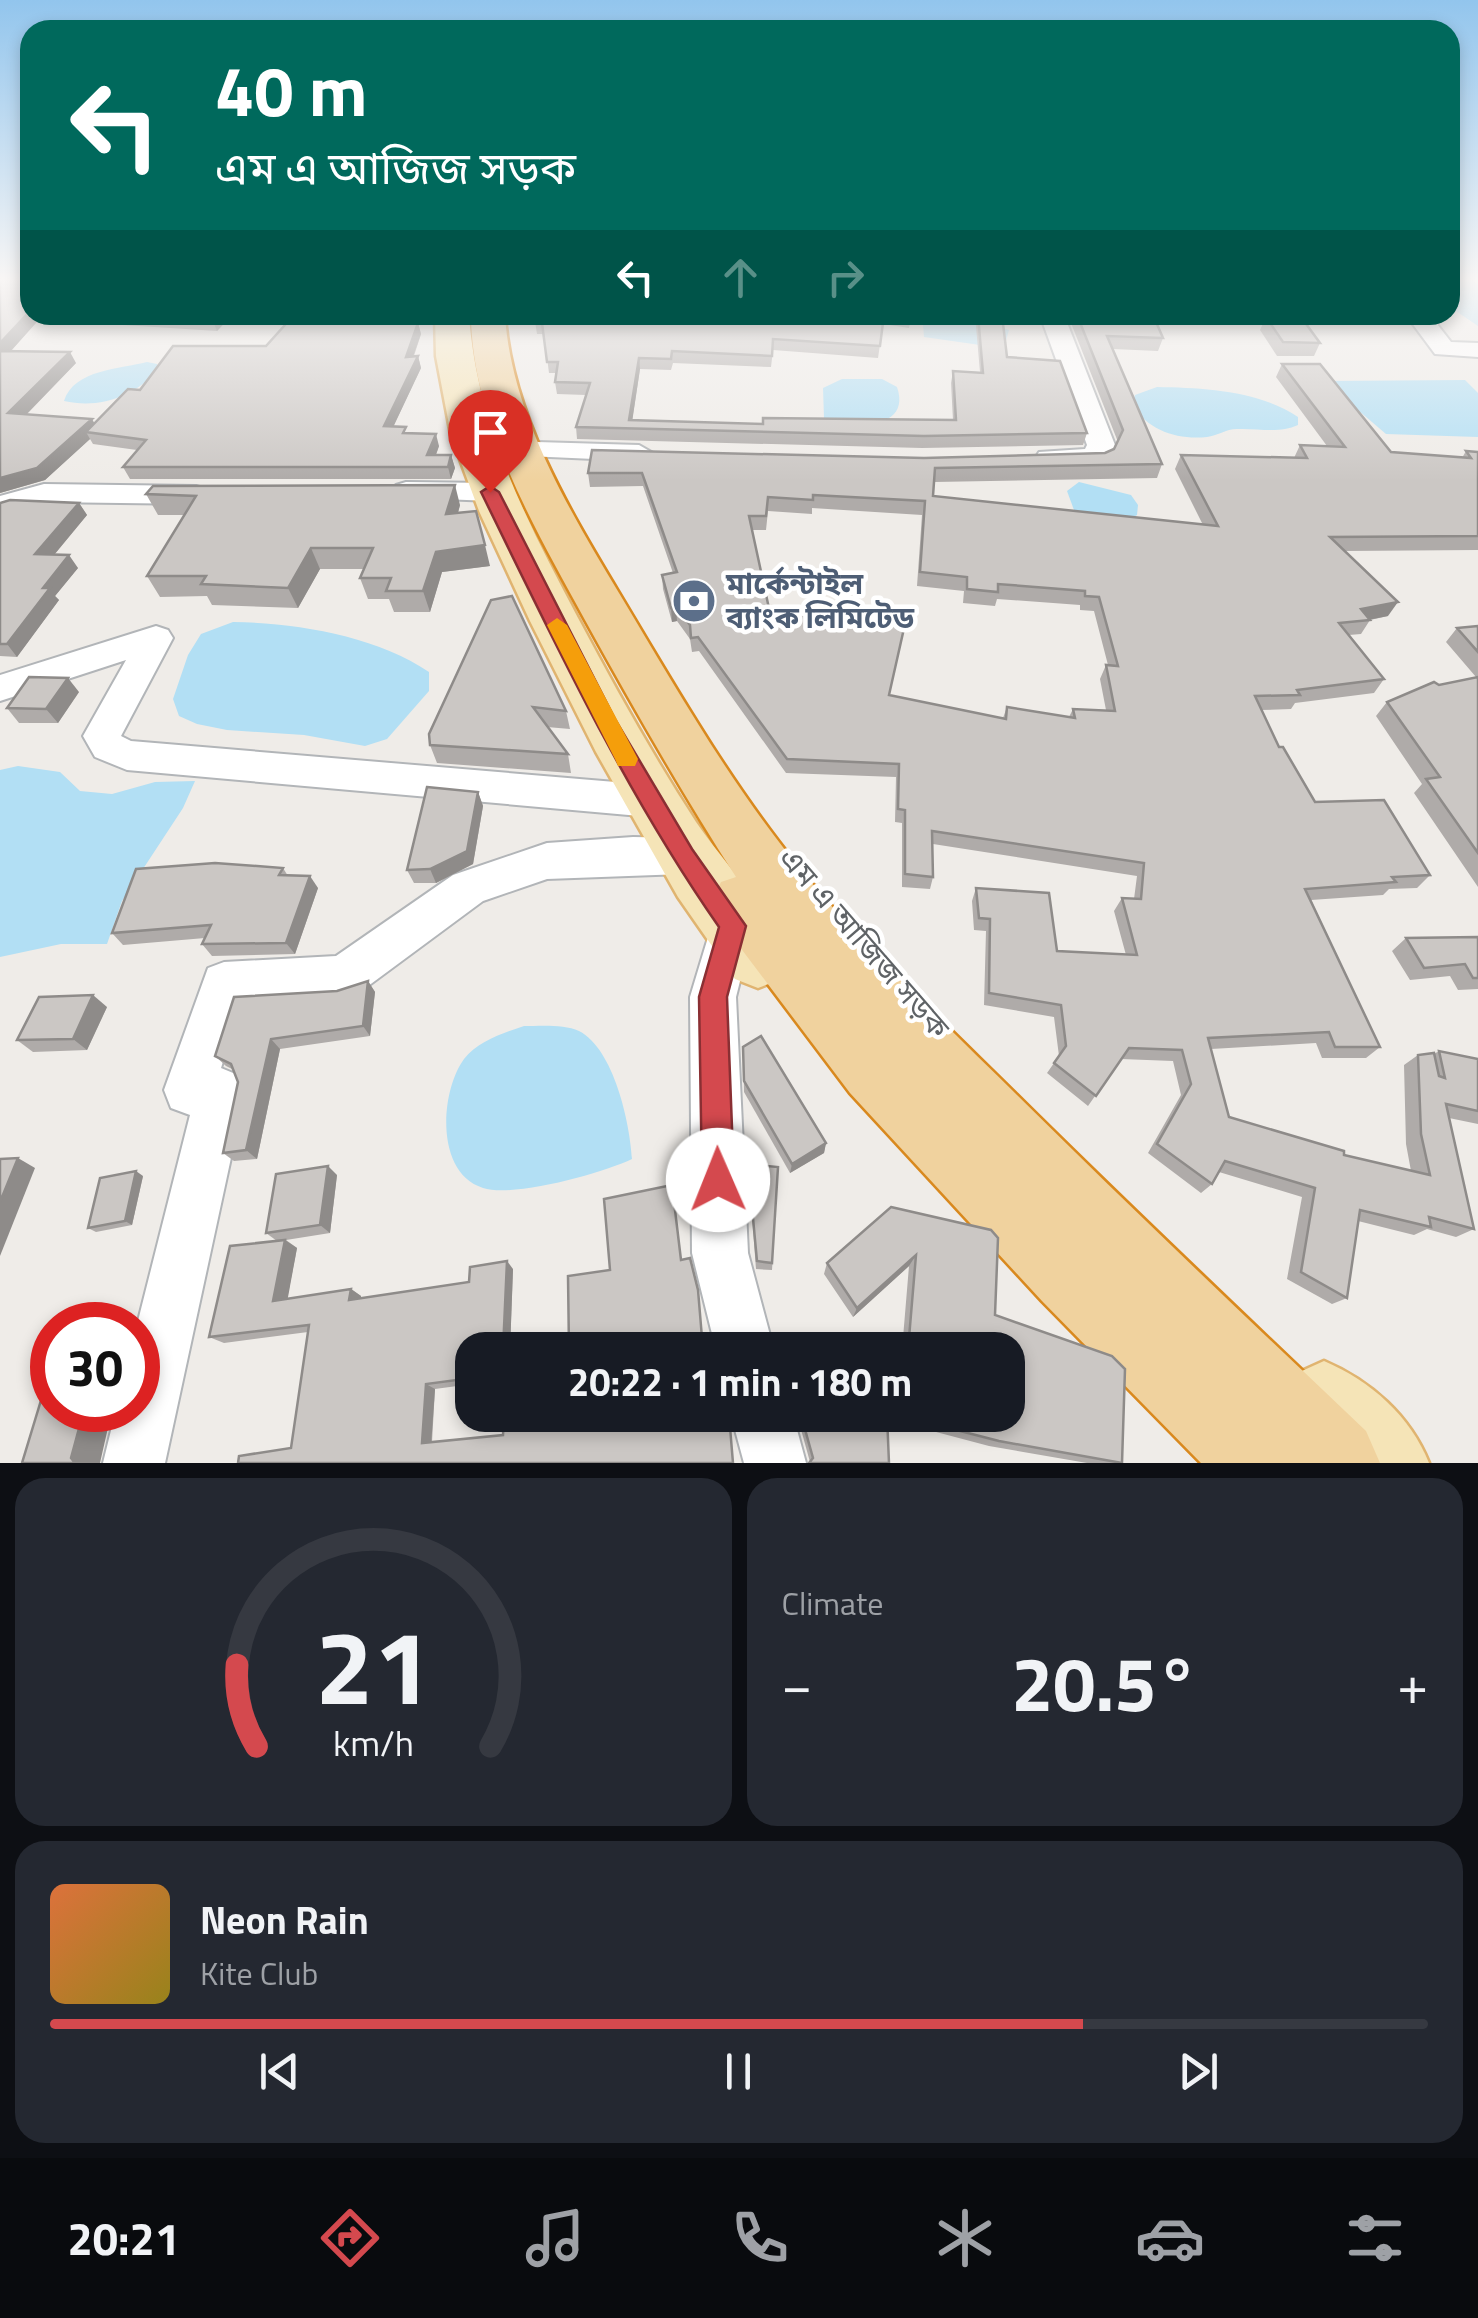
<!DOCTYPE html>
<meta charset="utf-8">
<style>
body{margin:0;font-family:"Titillium Web","Noto Sans Bengali",sans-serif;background:#242831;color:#f1f3f6;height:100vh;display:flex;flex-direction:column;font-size:38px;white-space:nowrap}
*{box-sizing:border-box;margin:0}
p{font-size:32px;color:#9ea1a6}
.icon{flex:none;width:55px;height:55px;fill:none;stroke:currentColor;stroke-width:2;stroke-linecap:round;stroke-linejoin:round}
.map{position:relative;height:1463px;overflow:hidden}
.details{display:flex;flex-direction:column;gap:15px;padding:15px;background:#0d0f14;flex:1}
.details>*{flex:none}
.hud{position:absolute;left:20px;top:20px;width:1440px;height:305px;border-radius:30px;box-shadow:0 5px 15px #0003;background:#00695c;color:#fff;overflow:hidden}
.speed{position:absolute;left:30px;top:1302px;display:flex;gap:20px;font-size:50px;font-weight:700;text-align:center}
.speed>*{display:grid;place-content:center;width:130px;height:130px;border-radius:50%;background:#171b24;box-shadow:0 5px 15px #0003;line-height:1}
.speed .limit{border:15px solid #d22;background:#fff;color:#111}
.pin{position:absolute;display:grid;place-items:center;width:85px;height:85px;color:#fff;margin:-102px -42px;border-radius:50% 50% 50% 0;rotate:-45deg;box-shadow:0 0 10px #0007}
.pin .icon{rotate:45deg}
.me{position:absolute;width:110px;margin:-55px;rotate:359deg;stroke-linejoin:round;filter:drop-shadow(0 0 8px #0008)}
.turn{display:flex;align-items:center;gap:35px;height:210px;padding:0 30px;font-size:45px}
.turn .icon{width:130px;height:130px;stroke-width:2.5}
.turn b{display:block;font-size:70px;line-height:85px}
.lanes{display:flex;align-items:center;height:95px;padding:0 30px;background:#0003;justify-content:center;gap:50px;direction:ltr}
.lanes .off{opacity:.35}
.big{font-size:75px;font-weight:700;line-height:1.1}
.details .tile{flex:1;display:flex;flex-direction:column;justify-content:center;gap:15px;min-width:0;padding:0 35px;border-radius:30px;background:#242831}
.details .dial{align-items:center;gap:0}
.dial svg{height:260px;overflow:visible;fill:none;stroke:#363941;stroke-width:7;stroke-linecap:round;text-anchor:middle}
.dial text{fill:#f1f3f6;stroke:none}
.song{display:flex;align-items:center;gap:30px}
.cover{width:120px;height:120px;border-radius:15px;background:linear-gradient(135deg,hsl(20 70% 55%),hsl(50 70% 35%))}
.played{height:10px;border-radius:5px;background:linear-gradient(90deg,#d4494e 75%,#363941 75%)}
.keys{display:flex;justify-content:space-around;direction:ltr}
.heat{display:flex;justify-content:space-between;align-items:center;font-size:55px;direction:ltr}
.details .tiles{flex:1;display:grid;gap:15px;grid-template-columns:1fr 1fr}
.tile:last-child{grid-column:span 2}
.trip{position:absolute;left:455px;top:1332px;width:570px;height:100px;border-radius:30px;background:#171b24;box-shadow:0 5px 15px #0003;font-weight:700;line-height:100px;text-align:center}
.tabs{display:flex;height:160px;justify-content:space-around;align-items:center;background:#090b0e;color:#9ea1a6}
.tabs .icon{width:70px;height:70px}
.tabs .current{color:#d4494e}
.tabs b{font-size:45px;color:#f1f3f6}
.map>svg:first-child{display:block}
.water{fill:#b2dff4}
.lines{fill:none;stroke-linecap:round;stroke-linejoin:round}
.street-casing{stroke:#b2b5b8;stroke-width:4}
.primary-casing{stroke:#e0b470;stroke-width:5}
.highway-casing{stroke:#d9891e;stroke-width:5}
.street{fill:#fff;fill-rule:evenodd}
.primary{fill:#f5e4b7;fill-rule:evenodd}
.highway{fill:#f0d29e;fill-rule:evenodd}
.wall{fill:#afaba9;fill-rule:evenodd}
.shaded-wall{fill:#8e8b89}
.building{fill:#cbc7c4;stroke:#8e8b89;stroke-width:2.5;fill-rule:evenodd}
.route{fill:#d4494e;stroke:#8a2f33;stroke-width:2.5}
.slow{fill:#f59e0b}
.labels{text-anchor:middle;stroke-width:9;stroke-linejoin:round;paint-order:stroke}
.service-label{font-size:30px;font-weight:bold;fill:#4e5e75;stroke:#fff;text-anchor:start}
.street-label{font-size:30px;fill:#5f6366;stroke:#fff}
</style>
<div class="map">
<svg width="1478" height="1463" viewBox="0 0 1478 1463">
<rect width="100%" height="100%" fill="#efece8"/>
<g class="water">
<path d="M1450,277H1465L1478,284V326L1450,307Z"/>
<path d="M958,315L1009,330L1005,344L994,347L924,337L923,325L930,316Z"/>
<path d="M147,362L157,364L158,370C134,397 99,409 64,401C74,369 121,369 147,362Z"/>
<path d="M842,379H882L897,387C912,431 851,428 824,418L823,388Z"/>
<path d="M1465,380L1478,393V437L1386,434L1324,381Z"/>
<path d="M1157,387C1204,388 1257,390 1298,417V425C1279,434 1258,428 1237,429C1226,429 1217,436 1207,437C1178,440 1148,431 1133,405L1135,395Z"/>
<path d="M1079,482L1131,495L1138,505L1137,515L1130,519L1074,510L1067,491Z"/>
<path d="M233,622C297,623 376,636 429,672V691L387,739L365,746L304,735L227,730L197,724L179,716L173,699L188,655L201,634Z"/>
<path d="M18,766L60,772L80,791L112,794L155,782L195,781L183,808L122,901L107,944H61L0,957V770Z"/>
<path d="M524,1026C541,1026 564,1024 579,1031C614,1049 630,1123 632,1159C603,1173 514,1198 483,1188C435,1173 440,1092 464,1059C478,1041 503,1033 524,1026Z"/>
</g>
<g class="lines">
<defs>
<g id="street">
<path d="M1040,315H1064L1115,445C1106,469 1050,476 1035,458L1039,452L1085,449L1087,445Z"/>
<path d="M1406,315H1430L1451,342L1478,343V357L1435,354Z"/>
<path d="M537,442L639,445L653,453L639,461L527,456L523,450L527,444Z"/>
<path d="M406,482L490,483L500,486L505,492L500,498L490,501L396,497L391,491L396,485Z"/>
<path d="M44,484L196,486L206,489L211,495L206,501L196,504L45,502L0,514V496Z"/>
<path d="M156,626L168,630L173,638L121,736L131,741L651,785L665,790L671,801L665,812L651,817L127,770L95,757L83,736L126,660L0,701V675Z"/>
<path d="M633,837L683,838L698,844L704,856L698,868L683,874L547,879L483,901L360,992L344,998L241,1004L221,1068L238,1075L245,1093L165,1463H103L116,1410H138L137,1325L190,1115L171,1108L164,1090L208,968L224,962L336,956L453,875L547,843Z"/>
<path d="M732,905L748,911L754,925L736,997L748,1253L774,1350H716L692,1253L690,997L716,911Z"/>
<path d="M731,1415H793L806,1463H744Z"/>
</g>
<g id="primary">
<path d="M435,315H469C477,427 527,521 578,618C615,688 653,756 696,822C727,867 769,909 791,958L781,979L758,988L735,979L678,897L596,752L530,621L479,511L451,435L436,356Z"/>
<path d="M1324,1361C1371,1381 1410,1416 1429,1463H1318L1293,1437L1279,1406L1293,1375Z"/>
</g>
<path id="highway" d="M471,315H505C511,413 569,510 619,593C674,685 729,781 797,865C863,947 942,1021 1017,1095C1132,1209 1249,1320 1366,1431L1380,1463H1201L1042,1301L850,1093L721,922L711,902L721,882L736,877C682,793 633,707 585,620C535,528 472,423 471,315Z"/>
</defs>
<use href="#street" class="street-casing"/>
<use href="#primary" class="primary-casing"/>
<use href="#highway" class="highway-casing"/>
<use href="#street" class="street"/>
<use href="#primary" class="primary"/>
<use href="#highway" class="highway"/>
</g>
<g class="wall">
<path d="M0,276L30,315H43L11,351L76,363L27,414L94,423L140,390L266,346L294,315H417L412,323H418L421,334L414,356H418L421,368L393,427L439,446L436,455H451L455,468L451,479H130L123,467L137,450L93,444L90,439L45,480L0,493Z"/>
<path d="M118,315H232L217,331L123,325Z"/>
<path d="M534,315H912L909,328L883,324L878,358L773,350L771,367L673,363L671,370L640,369L632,421L763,424L953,420L951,383L953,371L980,372L975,315H1002L1007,357L1087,433L1083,445L922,448L577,439L576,427L586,395L557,394L555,382L556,373H549L544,334H537Z"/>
<path d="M1070,315H1236L1233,323L1154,316L1163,338L1158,351L1113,349L1162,464L1157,478L934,482L933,496L1203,525L1175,469L1181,455L1294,458L1300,445L1327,446L1276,377L1282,364L1391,452L1462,458L1466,451L1478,452V550L1344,551L1388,616L1370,620L1361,634L1349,635L1384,679L1374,693L1295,703L1291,709L1261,710L1279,747L1315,802L1430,875L1417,888L1389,889L1383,895L1311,900L1380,1047L1366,1058H1322L1316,1043L1211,1049L1229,1117L1344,1155L1411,1171L1406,1144L1404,1065L1418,1055L1434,1054L1439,1051L1478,1059V1124L1449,1118L1474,1229L1456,1237L1427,1229L1414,1235L1358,1221L1347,1298L1332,1304L1287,1279L1302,1197L1219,1172L1212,1184L1201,1193L1148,1153L1181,1095L1173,1061L1121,1059L1088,1106L1047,1073L1059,1056L1054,1017L984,1005L986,931L974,930L972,901L976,888L1057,951L1126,955L1114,911L1122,898L1134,899L1137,876L933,844V877L930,889L902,887V823L895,822L896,777L786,773L699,651L692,652L690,639L677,621L672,622L663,589L662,575L673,573L643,486L590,487L588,473L924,458L1105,453L1114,449L1118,442L1071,323ZM812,508L922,515L917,586L964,591L963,603L995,606L997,599L1080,605V610L1094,611L1108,665H1106L1100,679L1106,710L1073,709L1069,717L1007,707L1003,718L890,696L770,613L752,530H766L768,511L812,514Z"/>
<path d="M1266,317L1320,343L1314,356H1277L1260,330Z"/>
<path d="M146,494L460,505L458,513L490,566L442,572L430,612H394L389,599H368L360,578L364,569H320L298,608L212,605L207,596L160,597L147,576L184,515H158Z"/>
<path d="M0,503H79L87,515L54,555L78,568L55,596L59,600L17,657L0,656Z"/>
<path d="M491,600L566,711L570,729L547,727L568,754L571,773L437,763L430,745Z"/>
<path d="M1478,626V887L1414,793L1422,784L1376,716L1387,702L1476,677L1446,642L1457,628Z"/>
<path d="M79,692L58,723H19L7,708Z"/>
<path d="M478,792L483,806L473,864L436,883H414L407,870Z"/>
<path d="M283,868L288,876L318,888L295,954L212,956L202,944L205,938L123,945L112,933Z"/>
<path d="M1478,937V989L1458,990L1450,976L1410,980L1392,951L1406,938Z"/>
<path d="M368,981L375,992L370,1036L280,1049L257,1159L234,1161L223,1153L238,1082L234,1070L226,1066L215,1056L337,991Z"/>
<path d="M107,1007L87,1050L33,1052L17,1040Z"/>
<path d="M743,1047L826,1143L824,1153L790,1173L744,1092Z"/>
<path d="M748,1164L778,1167L772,1270L756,1269Z"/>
<path d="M337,1175L330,1233L286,1240L297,1248L287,1299L351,1289L361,1296V1299L469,1282L513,1269L510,1350H472V1384L435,1389L432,1442L733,1463L291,1448L308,1332L224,1343L209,1337L277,1241L266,1233Z"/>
<path d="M143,1176L132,1225L96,1232L88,1228Z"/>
<path d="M891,1207L995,1315L1122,1463H1087L989,1446L887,1419L810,1462L797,1415H1008V1350H902L909,1266L853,1317L824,1274L827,1263Z"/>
</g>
<g class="shaded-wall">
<path d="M30,311V315H43L0,363V343Z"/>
<path d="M216,315H232L217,331L212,319Z"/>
<path d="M407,315H417L406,335L402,323Z"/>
<path d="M418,323L421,334L409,368L406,357Z"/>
<path d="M70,352L76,363L16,425L8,413Z"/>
<path d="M418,356L421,368L388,438L384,426Z"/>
<path d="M639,358L640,369L631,429L629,420Z"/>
<path d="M92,419L99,431L86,432L90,439L45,480L0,493V478Z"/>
<path d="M436,434L439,446L431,468L427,455Z"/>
<path d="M451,455L455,468L451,479L448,467Z"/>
<path d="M455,485L460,505L452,534L446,514Z"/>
<path d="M79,503L87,515L44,567L35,554Z"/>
<path d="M485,545L490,566L442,572L430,612L423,591L436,552Z"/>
<path d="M311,548L320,569L298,608L288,588Z"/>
<path d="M69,555L78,568L55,596L59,600L17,657L7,644L43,588Z"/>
<path d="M1398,602L1388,616L1363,621L1361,609Z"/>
<path d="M676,607L677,621L672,622L671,608Z"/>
<path d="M68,678L79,692L58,723L46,709Z"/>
<path d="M478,792L483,806L473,864L436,883L430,869Z"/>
<path d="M310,876L318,888L295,954L286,943Z"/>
<path d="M368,981L375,992L370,1036L363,1026Z"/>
<path d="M93,995L107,1007L87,1050L73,1039Z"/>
<path d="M271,1039L280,1049L257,1159L246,1150Z"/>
<path d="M826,1143L824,1153L790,1173L792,1164Z"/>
<path d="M18,1158L35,1168L0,1256V1202Z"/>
<path d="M328,1166L337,1175L330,1233L320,1225Z"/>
<path d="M136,1171L143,1176L132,1225L125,1221Z"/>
<path d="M285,1240L297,1248L286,1308L273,1301Z"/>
<path d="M916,1255L909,1266L853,1317L857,1308Z"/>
<path d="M507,1261L513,1269L510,1350H503Z"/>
<path d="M351,1289L361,1296L360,1307L349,1300Z"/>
<path d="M426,1384L435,1389L431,1446L422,1443Z"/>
<path d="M84,1410H112L100,1463H75L71,1458Z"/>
</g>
<g class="building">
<path d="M0,276H30V311L0,343Z"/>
<path d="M150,315H216L212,319Z"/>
<path d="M294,315H407L402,323H418L406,357L418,356L384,426L406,427L403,433L436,434L427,455H451L448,467H123L146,440L86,432L128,389L140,390L173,346H266Z"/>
<path d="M537,315H884L880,346L773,339L772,356L672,351L671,359L639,358L629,420L763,424V418L956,420L953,371L983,373L978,315H1002L1007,357L1060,361L1087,433L924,436L576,427L590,383L555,382L558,362H547L542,323H535Z"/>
<path d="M1077,315H1153L1163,338L1107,336L1162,464L935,468L933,496L1218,526L1181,455L1307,458L1300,445L1345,447L1282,364H1320L1391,452L1471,458L1466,451L1478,452V536L1330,537L1398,602L1361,609L1370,620L1339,623L1384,679L1297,690L1300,695L1255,696L1279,747H1283L1315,802L1384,800L1430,875L1392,877L1396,882L1305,889L1380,1047H1335L1329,1032L1208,1038L1229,1117L1344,1151V1155L1430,1175L1421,1134L1418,1055L1434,1053L1439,1076L1445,1078L1439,1051L1478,1059V1111L1446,1104L1474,1229L1429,1217L1431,1227L1360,1210L1347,1298L1301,1272L1315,1188L1225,1161L1212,1184L1157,1144L1191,1084L1182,1050L1129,1048L1096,1096L1054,1063L1066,1046L1061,1005L989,993L990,919L979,918L976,888L1049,893L1057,951L1137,955L1122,898L1141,899L1144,863L932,831L933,877L905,874V810L898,809L899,764L787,759L698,637L691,638L690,625L676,607L671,608L662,575L677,572L642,473H588L592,450L924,458L1105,453L1114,449L1123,430ZM813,495L925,501L920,572L967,577V589L998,592V584L1085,591V596L1099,597L1118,666L1106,665L1115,711L1073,709L1075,718L1007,707L1006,719L889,695L907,615L824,600L819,614L770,613L749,516H766L768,497L813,500Z"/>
<path d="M1266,317H1301L1320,343L1283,342Z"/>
<path d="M0,351L70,352L8,413L92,419L37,468L0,478Z"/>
<path d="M455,485L446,514L476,511L485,545L436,552L423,591H386L391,578H360L373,548H311L288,588L201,584L206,576H147L196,496L146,494L153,486Z"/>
<path d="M10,500L79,503L35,554L69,555L43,588H50L7,644H0V503Z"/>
<path d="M512,596L566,711L533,707L568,754L430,745L429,734L491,600Z"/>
<path d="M1478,626V652L1457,628Z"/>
<path d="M29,677L68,678L46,709L7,708Z"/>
<path d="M1478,677V853L1426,779L1440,777L1387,702L1434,682L1439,685Z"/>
<path d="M427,787L478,792L467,851L430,869L407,870Z"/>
<path d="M215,863L283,868L279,875L310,876L286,943L202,944L211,925L112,933L136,869Z"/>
<path d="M1478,937V978H1473L1465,964L1424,968L1406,938Z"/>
<path d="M368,981L363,1026L271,1039L246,1150L223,1153L238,1082L231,1064L215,1056L234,997L337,991Z"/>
<path d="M93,995L73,1039L17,1040L39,997Z"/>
<path d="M761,1036L826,1143L792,1164L744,1081L743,1047Z"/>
<path d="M18,1158L0,1202V1159Z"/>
<path d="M748,1164L778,1167L772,1263L757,1261Z"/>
<path d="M328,1166L320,1225L266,1233L276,1174Z"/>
<path d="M136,1171L125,1221L88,1228L100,1178Z"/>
<path d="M672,1185L681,1260L690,1258L698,1290L703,1350H569L568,1276L610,1270L604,1199Z"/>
<path d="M891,1207L991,1230L998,1238L995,1315L1112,1356L1125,1369L1122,1463L999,1441L898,1415H1008V1350H908L916,1255L857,1308L827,1263Z"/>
<path d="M285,1240L273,1301L351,1289L349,1300L469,1282L470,1267L507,1261L503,1350H472V1378L426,1384L422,1443L503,1435L504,1415H729L733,1463H238L239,1456L291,1448L309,1325L209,1337L230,1246Z"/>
<path d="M52,1364V1410H84L71,1458L75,1463H88H22Z"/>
<path d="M801,1415H887L889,1463H809L813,1458Z"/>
</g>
<linearGradient id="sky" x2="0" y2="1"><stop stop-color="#92c5ed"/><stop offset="0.58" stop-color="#f8f6f5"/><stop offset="1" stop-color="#f8f6f5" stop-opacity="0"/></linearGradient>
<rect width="1478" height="481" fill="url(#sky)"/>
<path class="route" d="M490,486L499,492L616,721L692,849L746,926L727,997L734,1180L729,1192L718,1196L706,1192L702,1180L699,997L719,927C624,791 554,641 481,492Z"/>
<path class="slow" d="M557,618L567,625L638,759L635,766H618L615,759L547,625Z"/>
<defs>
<symbol id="bank-disc" viewBox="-11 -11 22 22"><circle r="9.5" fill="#5c6f8a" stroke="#fff"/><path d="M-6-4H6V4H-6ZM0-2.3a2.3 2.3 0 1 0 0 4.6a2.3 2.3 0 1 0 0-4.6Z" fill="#fff"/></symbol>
</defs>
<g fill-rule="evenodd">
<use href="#bank-disc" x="669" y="576" width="50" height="50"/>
</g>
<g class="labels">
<g class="service-label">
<text x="726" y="594">মার্কেন্টাইল<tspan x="726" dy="34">ব্যাংক লিমিটেড</tspan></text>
</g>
<g class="street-label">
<text transform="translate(864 943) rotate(49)" y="10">এম এ আজিজ সড়ক</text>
</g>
</g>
</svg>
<div class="speed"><div class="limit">30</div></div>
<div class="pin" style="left:490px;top:492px;background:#d93025"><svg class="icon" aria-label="arrive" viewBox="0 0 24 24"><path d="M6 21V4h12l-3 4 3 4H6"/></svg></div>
<svg class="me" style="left:718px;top:1180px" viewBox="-20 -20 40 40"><circle r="19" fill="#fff"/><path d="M0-13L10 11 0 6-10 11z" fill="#d4494e"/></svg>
<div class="trip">20:22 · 1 min · 180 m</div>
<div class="hud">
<div class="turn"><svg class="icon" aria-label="left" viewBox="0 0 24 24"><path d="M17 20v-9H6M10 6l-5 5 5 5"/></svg><div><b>40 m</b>এম এ আজিজ সড়ক</div></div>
<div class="lanes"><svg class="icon" aria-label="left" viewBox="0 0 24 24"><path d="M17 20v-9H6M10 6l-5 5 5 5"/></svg><svg class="icon off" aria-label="ahead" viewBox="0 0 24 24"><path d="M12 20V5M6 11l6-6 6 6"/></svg><svg class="icon off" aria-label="right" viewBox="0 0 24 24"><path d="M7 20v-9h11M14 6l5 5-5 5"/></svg></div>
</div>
</div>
<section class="details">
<div class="tiles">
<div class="tile dial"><svg viewBox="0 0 100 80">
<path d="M14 69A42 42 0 1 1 86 69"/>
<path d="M14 69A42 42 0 0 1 8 44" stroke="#d4494e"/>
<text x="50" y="56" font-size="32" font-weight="700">21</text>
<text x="50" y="72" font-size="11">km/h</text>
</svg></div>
<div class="tile"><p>Climate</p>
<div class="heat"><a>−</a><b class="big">20.5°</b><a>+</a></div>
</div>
<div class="tile">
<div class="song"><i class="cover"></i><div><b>Neon Rain</b><p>Kite Club</p></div></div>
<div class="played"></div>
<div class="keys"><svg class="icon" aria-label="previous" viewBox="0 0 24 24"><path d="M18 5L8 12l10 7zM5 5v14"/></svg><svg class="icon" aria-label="pause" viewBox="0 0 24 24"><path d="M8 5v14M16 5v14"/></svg><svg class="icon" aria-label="next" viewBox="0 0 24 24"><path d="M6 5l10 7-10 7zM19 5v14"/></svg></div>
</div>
</div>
</section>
<nav class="tabs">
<b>20:21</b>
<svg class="icon current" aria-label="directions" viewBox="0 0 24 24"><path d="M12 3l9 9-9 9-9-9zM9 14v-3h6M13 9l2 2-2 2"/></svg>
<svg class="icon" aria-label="music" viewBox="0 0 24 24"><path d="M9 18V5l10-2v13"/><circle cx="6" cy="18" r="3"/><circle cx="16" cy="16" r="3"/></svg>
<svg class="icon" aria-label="phone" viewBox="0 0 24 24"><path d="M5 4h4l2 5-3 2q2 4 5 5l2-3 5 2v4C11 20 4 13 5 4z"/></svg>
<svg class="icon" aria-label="climate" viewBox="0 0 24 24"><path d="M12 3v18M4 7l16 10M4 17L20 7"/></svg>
<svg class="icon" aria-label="car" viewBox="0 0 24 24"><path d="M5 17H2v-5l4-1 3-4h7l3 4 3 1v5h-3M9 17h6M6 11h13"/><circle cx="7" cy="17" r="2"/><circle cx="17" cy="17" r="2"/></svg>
<svg class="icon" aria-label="filters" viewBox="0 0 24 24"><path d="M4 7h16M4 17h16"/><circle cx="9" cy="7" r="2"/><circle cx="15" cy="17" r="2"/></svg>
</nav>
